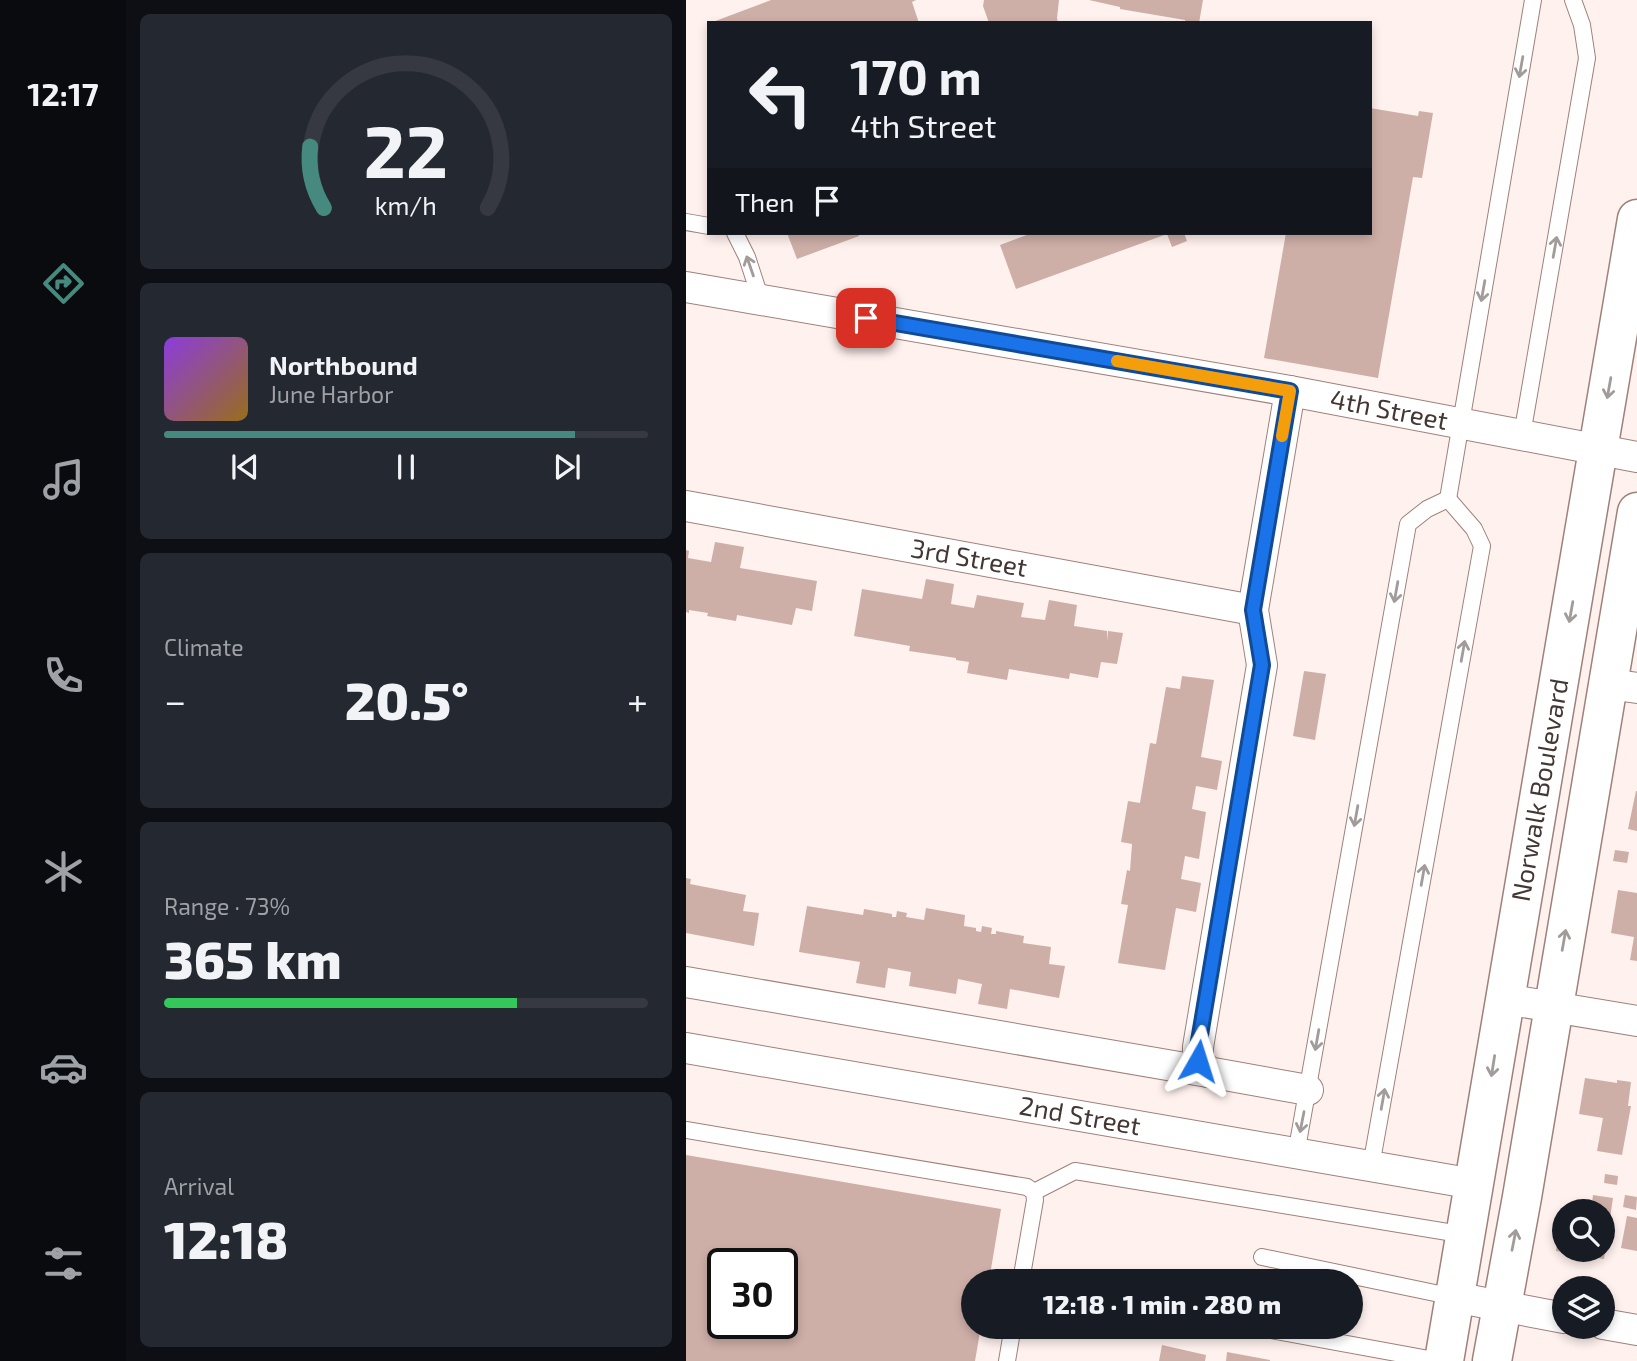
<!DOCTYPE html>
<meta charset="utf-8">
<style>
body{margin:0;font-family:"Exo 2",sans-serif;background:#242831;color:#f1f3f6;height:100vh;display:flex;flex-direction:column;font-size:26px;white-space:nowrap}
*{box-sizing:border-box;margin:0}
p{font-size:23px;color:#9ea1a6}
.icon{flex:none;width:38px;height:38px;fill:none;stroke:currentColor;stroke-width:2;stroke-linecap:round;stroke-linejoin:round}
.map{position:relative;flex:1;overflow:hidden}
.panel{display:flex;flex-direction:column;gap:14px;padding:14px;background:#0d0f14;width:560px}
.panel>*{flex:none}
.top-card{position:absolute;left:21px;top:21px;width:665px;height:214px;border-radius:0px;box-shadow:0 4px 10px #0003;background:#171b24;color:#f1f3f6;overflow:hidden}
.buttons{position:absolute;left:866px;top:1199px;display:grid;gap:14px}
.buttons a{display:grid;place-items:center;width:63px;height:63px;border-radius:50%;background:#171b24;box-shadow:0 4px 10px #0003;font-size:35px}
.speed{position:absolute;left:21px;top:1248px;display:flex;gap:14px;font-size:35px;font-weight:700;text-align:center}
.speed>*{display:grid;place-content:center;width:91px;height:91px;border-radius:50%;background:#171b24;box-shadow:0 4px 10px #0003;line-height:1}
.speed .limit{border:4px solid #111;border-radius:10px;background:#fff;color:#111}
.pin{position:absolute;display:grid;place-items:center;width:60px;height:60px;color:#fff;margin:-30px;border-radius:14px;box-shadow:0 4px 10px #0006}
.me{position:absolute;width:77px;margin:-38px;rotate:6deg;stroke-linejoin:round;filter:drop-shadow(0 0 5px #0008)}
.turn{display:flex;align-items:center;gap:24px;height:147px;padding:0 28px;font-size:32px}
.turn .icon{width:91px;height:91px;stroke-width:2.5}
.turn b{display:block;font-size:49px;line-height:60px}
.then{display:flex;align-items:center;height:66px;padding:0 28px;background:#0003;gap:14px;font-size:26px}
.big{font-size:52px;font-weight:800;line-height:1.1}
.panel .card{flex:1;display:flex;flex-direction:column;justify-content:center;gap:10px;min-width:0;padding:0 24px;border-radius:10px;background:#242831}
.panel .dial{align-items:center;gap:0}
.dial svg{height:182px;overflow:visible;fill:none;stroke:#363941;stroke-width:7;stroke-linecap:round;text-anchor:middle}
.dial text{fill:#f1f3f6;stroke:none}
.song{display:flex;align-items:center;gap:21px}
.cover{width:84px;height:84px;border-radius:10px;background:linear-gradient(135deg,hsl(270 70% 55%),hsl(40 70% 35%))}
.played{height:7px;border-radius:4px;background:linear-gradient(90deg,#468a7f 85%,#363941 85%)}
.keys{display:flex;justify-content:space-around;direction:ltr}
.heat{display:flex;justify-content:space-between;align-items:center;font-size:38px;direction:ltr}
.charge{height:10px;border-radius:5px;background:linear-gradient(90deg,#34c759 73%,#363941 0)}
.trip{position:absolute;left:275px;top:1269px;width:402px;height:70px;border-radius:35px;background:#171b24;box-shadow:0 4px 10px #0003;font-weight:800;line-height:70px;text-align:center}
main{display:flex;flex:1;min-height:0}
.menu{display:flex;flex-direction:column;width:126px;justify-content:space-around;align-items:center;background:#090b0e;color:#9ea1a6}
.menu .icon{width:49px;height:49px}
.menu .current{color:#468a7f}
.menu b{font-size:32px;color:#f1f3f6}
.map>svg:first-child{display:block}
.building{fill:#ceafa8;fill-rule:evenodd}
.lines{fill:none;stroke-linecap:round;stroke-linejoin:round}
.lane-casing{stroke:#9e817a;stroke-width:18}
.street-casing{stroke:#9e817a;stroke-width:32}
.secondary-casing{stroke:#9e817a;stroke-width:41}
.lane{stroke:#fff;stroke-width:16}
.street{stroke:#fff;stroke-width:30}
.secondary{stroke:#fff;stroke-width:38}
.oneway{stroke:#a19b9a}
.route-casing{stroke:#114b97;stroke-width:18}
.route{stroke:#1a73e8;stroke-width:12}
.slow{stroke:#f59e0b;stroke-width:12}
.labels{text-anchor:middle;stroke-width:5;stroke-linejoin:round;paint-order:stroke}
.street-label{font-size:26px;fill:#433734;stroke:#fff}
</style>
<main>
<nav class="menu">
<b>12:17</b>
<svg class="icon current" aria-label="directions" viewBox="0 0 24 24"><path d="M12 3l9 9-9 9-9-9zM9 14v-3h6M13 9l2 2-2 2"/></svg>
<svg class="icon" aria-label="music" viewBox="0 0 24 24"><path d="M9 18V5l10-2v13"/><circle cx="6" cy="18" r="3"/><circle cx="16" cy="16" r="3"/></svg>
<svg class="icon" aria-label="phone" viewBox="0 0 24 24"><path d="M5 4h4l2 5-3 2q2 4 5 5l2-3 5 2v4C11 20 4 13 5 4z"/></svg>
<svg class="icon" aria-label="climate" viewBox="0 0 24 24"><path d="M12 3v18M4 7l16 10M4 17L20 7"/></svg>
<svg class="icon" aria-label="car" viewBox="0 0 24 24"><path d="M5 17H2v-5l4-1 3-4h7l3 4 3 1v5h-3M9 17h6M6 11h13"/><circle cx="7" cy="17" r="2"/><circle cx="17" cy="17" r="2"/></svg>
<svg class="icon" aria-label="filters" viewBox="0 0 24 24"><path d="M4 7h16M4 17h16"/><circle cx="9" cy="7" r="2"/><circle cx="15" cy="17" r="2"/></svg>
</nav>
<section class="panel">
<div class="card dial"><svg viewBox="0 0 100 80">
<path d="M14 69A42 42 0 1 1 86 69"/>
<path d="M14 69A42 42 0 0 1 8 42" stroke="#468a7f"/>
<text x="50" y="56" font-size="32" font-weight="700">22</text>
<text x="50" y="72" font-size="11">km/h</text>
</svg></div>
<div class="card">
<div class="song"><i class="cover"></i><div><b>Northbound</b><p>June Harbor</p></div></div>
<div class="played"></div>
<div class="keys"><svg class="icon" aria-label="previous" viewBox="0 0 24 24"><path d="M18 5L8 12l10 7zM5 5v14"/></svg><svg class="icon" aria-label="pause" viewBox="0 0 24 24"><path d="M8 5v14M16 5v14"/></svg><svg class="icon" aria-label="next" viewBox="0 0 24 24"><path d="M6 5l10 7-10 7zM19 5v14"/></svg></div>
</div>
<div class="card"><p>Climate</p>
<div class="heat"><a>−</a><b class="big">20.5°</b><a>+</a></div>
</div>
<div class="card"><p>Range · 73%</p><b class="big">365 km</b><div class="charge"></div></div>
<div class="card"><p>Arrival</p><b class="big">12:18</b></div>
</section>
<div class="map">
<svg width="951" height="1361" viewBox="0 0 951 1361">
<rect width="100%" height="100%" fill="#fff1ee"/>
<g class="building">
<path d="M85,0H230L226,2L233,23H24Z"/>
<path d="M298,0H373L371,18L372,23H303L297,6Z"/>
<path d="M403,0H517L513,23H499V20L434,9V7Z"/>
<path d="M684,108L732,116L733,111L747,113L736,178L727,177L692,378L578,358L600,233H684Z"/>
<path d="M101,233H172L173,236L111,259Z"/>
<path d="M346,233H498L501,241L486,247L481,234L330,289L314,245Z"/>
<path d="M29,542L58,547L54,568L131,581L126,611L110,608L106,625L51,615L50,621L21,616L22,613L3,610V613L0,612V550L3,551L2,558L25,562Z"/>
<path d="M240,579L268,584L265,604L288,608L291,595L338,603L335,617L359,620L363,600L391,605L388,626L421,631V641L422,631L437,633L431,664L415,662L412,678L384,673L383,679L323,669L321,680L281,673L283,662L270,660V658L223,651L224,646L168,636L176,589L236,599Z"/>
<path d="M618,671L640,674L629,740L607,736Z"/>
<path d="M496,676L528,680L515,757L536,761L531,790L510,786L506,809L520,812L513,859L499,856L495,879L515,883L510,912L490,908L479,970L432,963L442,905L435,904L441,870L444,871L446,844L435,842L442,801L454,803L464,743L470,744L480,687L494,689Z"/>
<path d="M950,791H951V831L942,829Z"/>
<path d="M929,850L943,852L941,863L927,861Z"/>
<path d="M0,878L5,879L4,884L60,895L57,911L73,913L68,946L0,933Z"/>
<path d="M932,890L951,893V961L944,960L948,937L925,933Z"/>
<path d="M121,906L177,915L178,909L206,914V917H210L211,911L221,913L220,917L238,920L240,908L279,915L278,926L290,928V931L295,932L296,926L306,928L305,934H310V931L338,936L337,943L365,947L363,964L379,966L373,998L324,989L321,1009L292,1004L296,984L272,979L270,994L223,986L225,972L202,968L199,988L170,983L174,962L113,952Z"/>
<path d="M899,1078L931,1083V1080L945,1082L942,1106H945L936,1155L911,1151L917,1118L893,1114Z"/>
<path d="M0,1155L315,1209L303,1281H287V1326H295L289,1361H0ZM37,1264H96V1323H37Z"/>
<path d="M919,1174L932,1176L931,1185L918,1183Z"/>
<path d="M907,1195L927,1198L918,1259L870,1251L876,1211H878V1250H917V1211H905Z"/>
<path d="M939,1195L951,1197L950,1210L937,1207Z"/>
<path d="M941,1216L951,1218V1251L935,1248Z"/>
<path d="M476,1345L520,1355L519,1361H473Z"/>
<path d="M541,1352L584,1360V1361H540Z"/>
</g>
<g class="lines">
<defs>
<g id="lane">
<path d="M0,222L23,226"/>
<path d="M49,233L61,257L75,300"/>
<path d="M836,435L901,58L896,25L887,0"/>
<path d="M762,499L847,0"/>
<path d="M0,1130L341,1187L348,1192L349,1200L335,1281"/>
<path d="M610,1154L722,524L741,509L762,499"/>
<path d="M685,1166L796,546L788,529L762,499"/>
<path d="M348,1192L389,1171L780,1235"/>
<path d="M576,1257L768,1297"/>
<path d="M563,1326L754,1361"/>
<path d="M321,1361L327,1326"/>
</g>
<g id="street">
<path d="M0,287L604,391L951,457"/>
<path d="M604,391L567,610L576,665L512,1047V1061L522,1072L622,1090"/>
<path d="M0,506L567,610"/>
<path d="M922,684L951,688"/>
<path d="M0,982L522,1072"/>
<path d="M819,999L951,1021"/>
<path d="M0,1048L788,1184"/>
<path d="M768,1297L878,1318"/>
<path d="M917,1324L951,1330"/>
</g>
<g id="secondary">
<path d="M758,1361L951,219"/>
<path d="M806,1361L836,1197L951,512"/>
</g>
</defs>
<use href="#lane" class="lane-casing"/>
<use href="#street" class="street-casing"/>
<use href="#secondary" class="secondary-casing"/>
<use href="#lane" class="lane"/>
<use href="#street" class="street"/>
<use href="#secondary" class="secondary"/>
</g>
<defs><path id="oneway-shaft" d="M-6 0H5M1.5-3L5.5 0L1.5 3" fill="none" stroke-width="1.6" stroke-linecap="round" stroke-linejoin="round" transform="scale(1.75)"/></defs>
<g class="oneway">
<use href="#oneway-shaft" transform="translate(835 67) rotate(100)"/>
<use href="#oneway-shaft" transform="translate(869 247) rotate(-80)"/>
<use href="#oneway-shaft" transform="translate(64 266) rotate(-109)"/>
<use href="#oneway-shaft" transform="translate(797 291) rotate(100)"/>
<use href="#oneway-shaft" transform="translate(923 388) rotate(100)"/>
<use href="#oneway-shaft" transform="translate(710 592) rotate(100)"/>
<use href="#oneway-shaft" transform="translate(885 612) rotate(100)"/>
<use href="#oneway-shaft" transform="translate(777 651) rotate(-80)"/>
<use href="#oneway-shaft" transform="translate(670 816) rotate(100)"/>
<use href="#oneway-shaft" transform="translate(737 875) rotate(-80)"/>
<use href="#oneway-shaft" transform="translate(878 940) rotate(-80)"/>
<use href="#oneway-shaft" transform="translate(631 1040) rotate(100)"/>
<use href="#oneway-shaft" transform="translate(807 1066) rotate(99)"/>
<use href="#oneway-shaft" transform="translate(697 1099) rotate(-80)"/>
<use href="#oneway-shaft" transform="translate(616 1122) rotate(101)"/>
<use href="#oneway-shaft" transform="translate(828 1240) rotate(-79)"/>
</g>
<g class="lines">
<defs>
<path id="route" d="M180,318L604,391L567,610L576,665L512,1047V1061"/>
</defs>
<use href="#route" class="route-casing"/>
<use href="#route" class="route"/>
<path class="slow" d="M431,361L604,391L596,436"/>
</g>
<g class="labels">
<g class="street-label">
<text transform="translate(703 410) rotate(11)" y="9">4th Street</text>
<text transform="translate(283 558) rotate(10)" y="9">3rd Street</text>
<text transform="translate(854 790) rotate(-80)" y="9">Norwalk Boulevard</text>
<text transform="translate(394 1116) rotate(10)" y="9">2nd Street</text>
</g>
</g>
</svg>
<div class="buttons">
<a><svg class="icon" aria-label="search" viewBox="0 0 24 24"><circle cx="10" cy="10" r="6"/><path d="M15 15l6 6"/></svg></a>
<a><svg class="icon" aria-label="layers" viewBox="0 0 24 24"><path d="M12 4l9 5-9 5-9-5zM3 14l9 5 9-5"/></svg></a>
</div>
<div class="speed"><div class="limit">30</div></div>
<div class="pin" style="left:180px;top:318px;background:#d93025"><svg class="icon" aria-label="arrive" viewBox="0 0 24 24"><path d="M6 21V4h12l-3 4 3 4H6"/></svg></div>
<svg class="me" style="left:512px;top:1061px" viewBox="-20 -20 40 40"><path d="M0-17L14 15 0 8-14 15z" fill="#1a73e8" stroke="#fff" stroke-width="4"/></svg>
<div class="trip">12:18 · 1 min · 280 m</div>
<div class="top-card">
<div class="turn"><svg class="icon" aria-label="left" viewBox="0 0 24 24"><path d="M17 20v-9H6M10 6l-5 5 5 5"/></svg><div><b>170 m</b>4th Street</div></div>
<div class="then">Then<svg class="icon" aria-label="arrive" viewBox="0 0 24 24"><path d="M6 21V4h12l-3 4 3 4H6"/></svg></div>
</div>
</div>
</main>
